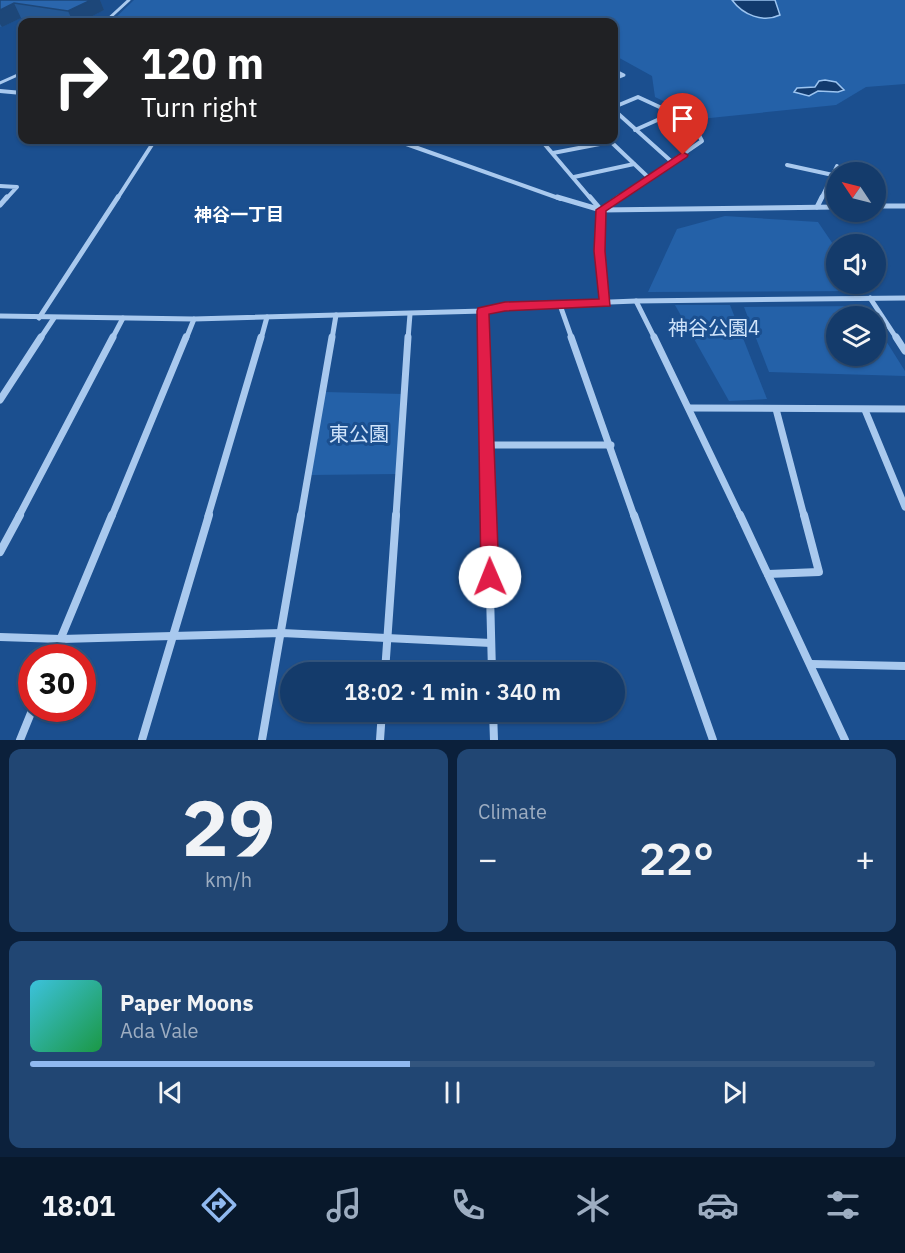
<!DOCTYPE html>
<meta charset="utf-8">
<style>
body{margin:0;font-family:"IBM Plex Sans","Noto Sans JP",sans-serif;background:#214673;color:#f1f3f6;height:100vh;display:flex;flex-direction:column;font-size:22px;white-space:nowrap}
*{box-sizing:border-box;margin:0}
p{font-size:20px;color:#9dadc1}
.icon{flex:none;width:33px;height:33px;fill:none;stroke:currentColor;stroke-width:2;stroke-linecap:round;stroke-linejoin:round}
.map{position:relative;height:740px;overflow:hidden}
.side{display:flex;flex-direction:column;gap:9px;padding:9px;background:#0b203b;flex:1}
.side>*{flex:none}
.guide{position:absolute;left:18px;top:18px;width:600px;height:126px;border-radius:12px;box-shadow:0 2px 4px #0004,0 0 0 2px #33557e;background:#202124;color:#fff;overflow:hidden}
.needle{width:39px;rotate:305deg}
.fabs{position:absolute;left:826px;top:162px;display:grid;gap:12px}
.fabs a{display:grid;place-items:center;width:60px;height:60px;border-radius:50%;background:#143b6b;box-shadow:0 2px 4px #0004,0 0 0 2px #33557e;font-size:30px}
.speed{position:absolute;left:18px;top:644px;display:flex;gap:12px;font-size:30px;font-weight:700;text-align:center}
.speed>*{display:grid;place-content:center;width:78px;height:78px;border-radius:50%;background:#143b6b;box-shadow:0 2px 4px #0004,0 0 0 2px #33557e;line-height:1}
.speed .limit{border:9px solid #d22;background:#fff;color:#111}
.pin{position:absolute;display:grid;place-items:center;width:51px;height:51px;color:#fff;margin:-62px -26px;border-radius:50% 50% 50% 0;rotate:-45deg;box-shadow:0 0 6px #0007}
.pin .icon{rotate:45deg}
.me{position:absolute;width:66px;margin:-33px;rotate:359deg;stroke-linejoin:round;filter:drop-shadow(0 0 4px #0008)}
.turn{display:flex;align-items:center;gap:21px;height:126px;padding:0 24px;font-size:27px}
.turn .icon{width:78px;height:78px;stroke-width:2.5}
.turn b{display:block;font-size:42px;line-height:51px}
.big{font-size:45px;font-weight:600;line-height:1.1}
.side .card{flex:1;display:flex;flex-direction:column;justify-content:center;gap:9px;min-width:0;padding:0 21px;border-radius:12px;background:#214673}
.side .dial{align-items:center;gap:0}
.dial b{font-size:78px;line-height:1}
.song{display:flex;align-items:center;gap:18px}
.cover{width:72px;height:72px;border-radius:9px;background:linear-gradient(135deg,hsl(190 70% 55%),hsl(140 70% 35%))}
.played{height:6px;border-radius:3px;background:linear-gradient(90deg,#90b9f0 45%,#33557e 45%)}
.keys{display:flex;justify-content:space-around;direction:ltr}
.heat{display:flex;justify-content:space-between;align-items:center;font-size:33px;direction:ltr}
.side .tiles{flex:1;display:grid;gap:9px;grid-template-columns:1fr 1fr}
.card:last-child{grid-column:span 2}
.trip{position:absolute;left:280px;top:662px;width:345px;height:60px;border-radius:30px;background:#143b6b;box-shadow:0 2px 4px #0004,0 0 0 2px #33557e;font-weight:600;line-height:60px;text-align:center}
.tabs{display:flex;height:96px;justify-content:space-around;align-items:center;background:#08182b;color:#9dadc1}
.tabs .icon{width:42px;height:42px}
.tabs .active{color:#90b9f0}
.tabs b{font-size:27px;color:#f1f3f6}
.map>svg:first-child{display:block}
.green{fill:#2461a8}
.water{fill:#123a6d;stroke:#9cc4f0;stroke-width:1.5}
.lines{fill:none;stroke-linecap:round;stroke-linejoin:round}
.street-far4{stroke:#a9c9ee;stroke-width:3}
.street-far3{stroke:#a9c9ee;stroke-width:4}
.street-far2{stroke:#a9c9ee;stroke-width:5}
.street-far1{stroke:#a9c9ee;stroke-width:7}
.street{stroke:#a9c9ee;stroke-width:8}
.wall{fill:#245895}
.shaded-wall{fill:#1d4779}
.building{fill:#2a66ad;stroke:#1d4779;stroke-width:1.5}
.route{fill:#e11d48;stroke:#92132f;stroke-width:1.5}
.labels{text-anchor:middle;stroke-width:6;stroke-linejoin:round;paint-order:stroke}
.far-neighbourhood-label{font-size:18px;font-weight:bold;fill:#fff;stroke:#1b4f8f}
.park-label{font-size:20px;fill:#cfe3fa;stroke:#1b4f8f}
</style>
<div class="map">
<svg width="905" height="740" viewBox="0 0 905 740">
<rect width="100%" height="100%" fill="#1b4f8f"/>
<g class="green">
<path d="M134,0H905V84L866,87L836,105L700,119L655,97L652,76L614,55V22H111Z"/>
<path d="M725,216L818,222L837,250V284H860L864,291L648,292L677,229Z"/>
<path d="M675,305H730L767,399L729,401Z"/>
<path d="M864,306L871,316H837V356H876V325L905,371V376L769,372L744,307Z"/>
<path d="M325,392L403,394L397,474L311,475Z"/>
</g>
<g class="water">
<path d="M732,0H775L780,15C763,23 743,15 732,0Z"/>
<path d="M825,80L836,82L844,90L838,92L818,91L809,96L794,92L797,88L815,87L819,81Z"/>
</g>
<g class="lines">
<g class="street-far4">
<path d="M105,22L129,0"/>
<path d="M614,70L624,75L614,79"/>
<path d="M0,83L22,73"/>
</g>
<g class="street-far3">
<path d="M0,91L22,93"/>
<path d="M614,107L638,97L692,122L702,141L617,199"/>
<path d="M614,110L672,162"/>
<path d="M635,130L673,113"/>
<path d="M395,140L561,199"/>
<path d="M541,140L591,199"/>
<path d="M609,140L649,178"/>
<path d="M553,153L610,142"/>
<path d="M787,165L833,175"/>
<path d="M574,177L634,164"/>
<path d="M0,186L17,187L6,199"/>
<path d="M117,199L155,140"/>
<path d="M821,199L837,166"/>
</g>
<g class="street-far2">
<path d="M557,197L601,210L837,207"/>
<path d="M590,197L601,210L600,251L606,303"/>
<path d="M0,205L7,197"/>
<path d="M876,206H905"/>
<path d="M817,207L822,197"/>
<path d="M602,209L619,197"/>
<path d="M870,298L897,339"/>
<path d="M636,301L655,339"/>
<path d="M560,305L572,339"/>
<path d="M483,311L484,339"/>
<path d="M0,316L194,319L483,311L505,306L636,301L905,298"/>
<path d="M39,318L118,197"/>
<path d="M40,339L54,318"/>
<path d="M112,339L123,318"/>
<path d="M186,339L194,319"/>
<path d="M261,339L267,317"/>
<path d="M332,339L336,315"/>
<path d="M408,339L410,314"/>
</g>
<g class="street-far1">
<path d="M484,337L488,516"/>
<path d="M571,337L634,516"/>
<path d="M654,337L740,516"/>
<path d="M896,337L905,351"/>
<path d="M0,400L41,337"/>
<path d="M690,408L905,409"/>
<path d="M776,409L804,516"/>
<path d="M865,410L905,507"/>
<path d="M487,445H611"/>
<path d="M19,516L113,337"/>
<path d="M112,516L186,337"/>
<path d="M208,516L261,337"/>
<path d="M301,516L332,337"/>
<path d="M396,516L408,337"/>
</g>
<g class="street">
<path d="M488,515L492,672"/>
<path d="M634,515L713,740"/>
<path d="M740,515L845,740"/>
<path d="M0,552L20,515"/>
<path d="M768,574L819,572L804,515"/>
<path d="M0,637L61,639L282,633L491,643"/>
<path d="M53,657L112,515"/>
<path d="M811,664L905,666"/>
<path d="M385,672L396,515"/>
<path d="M493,711L494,740"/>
<path d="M20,740L33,708"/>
<path d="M142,740L209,515"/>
<path d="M262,740L301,515"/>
<path d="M380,740L382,711"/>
</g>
</g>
<path class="wall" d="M0,0H100L104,10L81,22H51L21,18L2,27H0Z"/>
<g class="shaded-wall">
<path d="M91,0H100L104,10L81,22H73L68,11Z"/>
<path d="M14,3L21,18L2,27L0,24V10Z"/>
</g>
<path class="building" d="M0,0H91L68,11L14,3L0,10Z"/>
<path class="route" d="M683,152L688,155L687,157L606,211L605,251L610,306L505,311L489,314L499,577L496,583L490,585L484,583L481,577L477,311L478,308L505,302L599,299L594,251L596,210Z"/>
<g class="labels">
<g class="far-neighbourhood-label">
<text x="239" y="221">神谷一丁目</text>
</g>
<g class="park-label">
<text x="714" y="335">神谷公園4</text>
<text x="359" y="441">東公園</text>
</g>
</g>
</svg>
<div class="fabs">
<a><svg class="needle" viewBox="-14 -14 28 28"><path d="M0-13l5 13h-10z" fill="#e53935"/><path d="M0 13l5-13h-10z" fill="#9dadc1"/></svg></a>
<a><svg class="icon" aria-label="sound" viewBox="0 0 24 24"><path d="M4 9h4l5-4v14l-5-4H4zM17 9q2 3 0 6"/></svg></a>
<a><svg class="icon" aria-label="layers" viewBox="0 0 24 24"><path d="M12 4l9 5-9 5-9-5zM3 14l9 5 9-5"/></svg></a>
</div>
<div class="speed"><div class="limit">30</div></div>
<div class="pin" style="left:683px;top:155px;background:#d93025"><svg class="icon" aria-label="arrive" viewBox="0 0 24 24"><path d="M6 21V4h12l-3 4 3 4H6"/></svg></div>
<svg class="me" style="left:490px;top:577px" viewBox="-20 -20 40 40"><circle r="19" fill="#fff"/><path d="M0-13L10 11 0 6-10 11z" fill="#e11d48"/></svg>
<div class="trip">18:02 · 1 min · 340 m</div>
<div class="guide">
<div class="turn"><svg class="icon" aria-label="right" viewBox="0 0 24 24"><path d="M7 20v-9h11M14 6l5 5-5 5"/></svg><div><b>120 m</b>Turn right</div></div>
</div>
</div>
<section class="side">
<div class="tiles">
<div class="card dial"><b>29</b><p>km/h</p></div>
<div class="card"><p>Climate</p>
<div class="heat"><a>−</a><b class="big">22°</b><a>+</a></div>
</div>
<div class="card">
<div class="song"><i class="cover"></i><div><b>Paper Moons</b><p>Ada Vale</p></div></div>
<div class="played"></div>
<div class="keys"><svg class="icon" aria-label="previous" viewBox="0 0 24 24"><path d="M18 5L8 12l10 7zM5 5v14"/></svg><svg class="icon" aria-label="pause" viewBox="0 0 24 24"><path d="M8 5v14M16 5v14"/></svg><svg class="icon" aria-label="next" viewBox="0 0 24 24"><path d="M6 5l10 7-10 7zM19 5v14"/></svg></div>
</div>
</div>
</section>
<nav class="tabs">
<b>18:01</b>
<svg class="icon active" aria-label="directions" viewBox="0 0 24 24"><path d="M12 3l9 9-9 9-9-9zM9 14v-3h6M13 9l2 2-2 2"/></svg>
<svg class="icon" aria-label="music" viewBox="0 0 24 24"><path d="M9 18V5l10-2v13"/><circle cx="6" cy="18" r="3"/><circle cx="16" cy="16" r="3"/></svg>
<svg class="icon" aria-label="phone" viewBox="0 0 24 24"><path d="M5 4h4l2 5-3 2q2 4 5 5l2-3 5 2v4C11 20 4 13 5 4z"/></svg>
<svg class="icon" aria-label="climate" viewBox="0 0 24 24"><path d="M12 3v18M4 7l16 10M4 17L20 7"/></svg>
<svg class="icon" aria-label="car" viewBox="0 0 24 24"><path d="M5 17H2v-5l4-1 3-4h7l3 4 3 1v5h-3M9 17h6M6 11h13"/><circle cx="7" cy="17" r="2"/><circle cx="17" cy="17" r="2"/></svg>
<svg class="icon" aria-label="filters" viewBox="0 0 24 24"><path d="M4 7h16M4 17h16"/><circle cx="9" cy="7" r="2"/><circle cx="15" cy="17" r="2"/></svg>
</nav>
